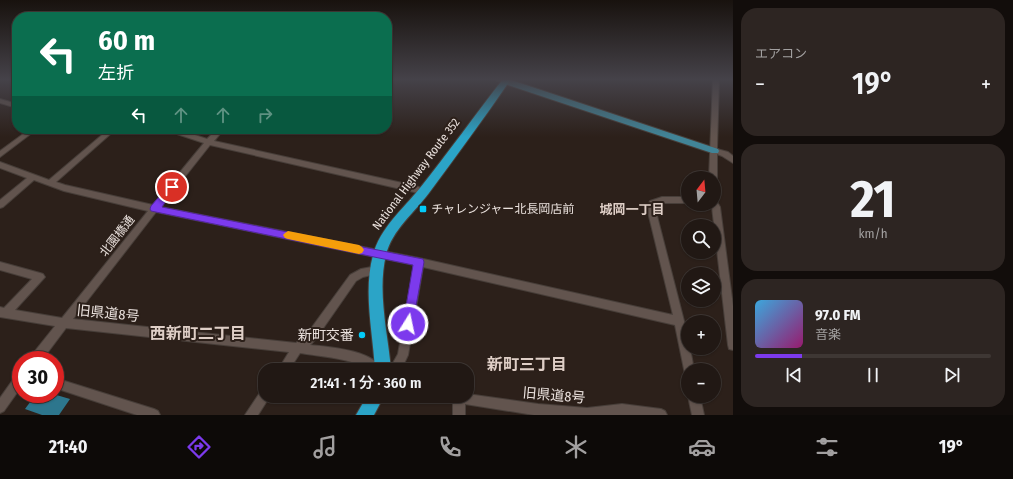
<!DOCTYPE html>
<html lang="ja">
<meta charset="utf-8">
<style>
body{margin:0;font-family:"Fira Sans Condensed","Noto Sans JP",sans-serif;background:#2d2522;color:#f1f3f6;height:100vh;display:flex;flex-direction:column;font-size:15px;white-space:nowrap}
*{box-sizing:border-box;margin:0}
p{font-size:13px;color:#a2a0a0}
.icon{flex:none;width:22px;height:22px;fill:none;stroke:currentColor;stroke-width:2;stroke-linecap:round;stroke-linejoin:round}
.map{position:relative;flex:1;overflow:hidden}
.side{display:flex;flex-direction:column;gap:8px;padding:8px;background:#120d0b;width:280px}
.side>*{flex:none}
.guide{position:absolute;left:12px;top:12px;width:380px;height:122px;border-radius:16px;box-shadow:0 1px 3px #0004,0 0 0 1px #3e3734;background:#0b6e4f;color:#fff;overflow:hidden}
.needle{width:26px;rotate:16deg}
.controls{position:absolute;left:681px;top:171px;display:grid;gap:8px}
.controls a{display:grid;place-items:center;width:40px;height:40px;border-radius:50%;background:#211814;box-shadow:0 1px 3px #0004,0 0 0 1px #3e3734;font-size:20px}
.speed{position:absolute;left:12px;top:351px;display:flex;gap:8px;font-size:20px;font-weight:700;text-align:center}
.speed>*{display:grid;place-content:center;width:52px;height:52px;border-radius:50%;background:#211814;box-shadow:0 1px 3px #0004,0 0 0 1px #3e3734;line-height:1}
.speed .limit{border:6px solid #d22;background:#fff;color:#111}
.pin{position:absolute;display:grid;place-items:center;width:34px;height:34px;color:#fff;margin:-17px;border:2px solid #fff;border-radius:50%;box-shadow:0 1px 4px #0007}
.me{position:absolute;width:44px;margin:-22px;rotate:10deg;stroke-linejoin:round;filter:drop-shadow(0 0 3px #0008)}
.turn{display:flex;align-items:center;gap:14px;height:84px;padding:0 20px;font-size:18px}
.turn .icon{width:52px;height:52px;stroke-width:2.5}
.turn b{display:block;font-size:28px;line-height:34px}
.lanes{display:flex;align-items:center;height:38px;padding:0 20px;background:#0003;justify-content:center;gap:20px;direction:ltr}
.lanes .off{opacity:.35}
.big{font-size:30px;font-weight:600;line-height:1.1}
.side .tile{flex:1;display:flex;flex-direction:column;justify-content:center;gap:6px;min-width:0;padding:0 14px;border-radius:16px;background:#2d2522}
.side .dial{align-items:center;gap:0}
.dial b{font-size:52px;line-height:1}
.song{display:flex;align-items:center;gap:12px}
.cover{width:48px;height:48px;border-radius:6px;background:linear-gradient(135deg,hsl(200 70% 55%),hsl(320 70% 35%))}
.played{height:4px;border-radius:2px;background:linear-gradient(90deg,#7c3aed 20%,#3e3734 20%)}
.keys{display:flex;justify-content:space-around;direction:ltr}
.heat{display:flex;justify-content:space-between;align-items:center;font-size:22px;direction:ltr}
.trip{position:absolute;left:258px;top:363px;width:216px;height:40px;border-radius:16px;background:#211814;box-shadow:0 1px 3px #0004,0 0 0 1px #3e3734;font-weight:600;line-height:40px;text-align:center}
.tab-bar{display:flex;height:64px;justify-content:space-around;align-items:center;background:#0d0a08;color:#a2a0a0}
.tab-bar .icon{width:28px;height:28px}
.tab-bar .active{color:#7c3aed}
.tab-bar b{font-size:18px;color:#f1f3f6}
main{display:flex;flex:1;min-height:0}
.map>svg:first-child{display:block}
.water{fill:#2d768d}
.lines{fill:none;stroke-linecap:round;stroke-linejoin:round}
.minor-casing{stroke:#473e39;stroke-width:2}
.major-casing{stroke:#473e39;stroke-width:2}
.highway-casing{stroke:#473e39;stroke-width:2}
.minor{fill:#62544e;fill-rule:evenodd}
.major{fill:#418497;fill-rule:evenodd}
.highway{fill:#2ba4c7;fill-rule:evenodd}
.route{fill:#7c3aed;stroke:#51269a}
.slow{fill:#f59e0b}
.poi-dot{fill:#03cbf9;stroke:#2c201a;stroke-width:1.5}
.labels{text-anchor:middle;stroke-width:4;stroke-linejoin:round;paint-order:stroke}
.street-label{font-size:12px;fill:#eae1dd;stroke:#2c201a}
.poi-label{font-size:12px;fill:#eae1dd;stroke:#2c201a;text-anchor:start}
.neighbourhood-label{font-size:13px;font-weight:bold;fill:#dfcfc7;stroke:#2c201a}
.near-street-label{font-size:14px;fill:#eae1dd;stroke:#2c201a}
.near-poi-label{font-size:14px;fill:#eae1dd;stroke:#2c201a;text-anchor:end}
.near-neighbourhood-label{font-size:16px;font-weight:bold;fill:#dfcfc7;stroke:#2c201a}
</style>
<main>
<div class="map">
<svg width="733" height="415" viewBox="0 0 733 415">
<rect width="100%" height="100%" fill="#2c201a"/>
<path class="water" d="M36,394H53L70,399L59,415H42L25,409Z"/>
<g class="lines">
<defs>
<g id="minor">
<path d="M491,79H503L508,81L505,83Z"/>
<path d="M713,79H719L717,149L728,152L733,156V163L722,156L717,154V178L714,180V178H709Z"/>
<path d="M0,99L17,104V108L0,103Z"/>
<path d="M30,129H37L0,157V151Z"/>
<path d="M109,129H116L56,182L65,185L153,205L204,143L168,131L167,129H177L207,139L217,129H224L214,141L416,186L426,190L427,192L423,195L414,192L210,145L161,207L419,258L673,315L647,208L650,201L662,197H688V203H662L656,205L655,208L684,321L688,340V348H690L694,370H688V375L685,374L675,325L423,267L408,355L401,370H389L398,354L414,265L156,212L73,319L296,343L307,334L350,275L361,269L377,266L380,267L382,270L380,273L363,277L356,281L315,340L310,345C329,347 374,350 382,370H369C356,359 318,356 300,353L289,370H278L289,352L66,328L42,360H30L31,356L55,326L0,317V307L4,308L32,279L0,270V262L40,273L43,274L45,277L15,310L62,318L148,211L64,191L34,180L3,207L0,208V200L27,178L0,168V162L49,180Z"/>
<path d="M714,201L717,202L720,207L733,306V350L729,349L728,345L712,207L710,204H714Z"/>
<path d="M21,373V387L4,411L0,413V398L17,374Z"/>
<path d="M55,378L154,409L158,411L160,415H137L55,388Z"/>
<path d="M265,389V396H270L258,415H245L261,391Z"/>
<path d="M467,394L538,404L587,408L622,404L661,409L665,411L667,415H534L465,404V415H453V403L441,400L439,396H467Z"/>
<path d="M688,396H700L704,415H692Z"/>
</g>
<path id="major" d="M502,79H508L718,149L719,151L718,153H712L502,83Z"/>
<g id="highway">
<path d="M503,79H511C485,117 457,155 429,193C415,212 392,230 386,255C377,292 388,333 391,370H375C373,333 363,292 373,255C380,228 403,209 420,188C448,153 475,115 503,79Z"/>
<path d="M367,396H384L374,415H356Z"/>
</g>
</defs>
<use href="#minor" class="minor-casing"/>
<use href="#major" class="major-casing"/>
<use href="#highway" class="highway-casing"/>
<use href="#minor" class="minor"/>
<use href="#major" class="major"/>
<use href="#highway" class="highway"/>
</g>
<linearGradient id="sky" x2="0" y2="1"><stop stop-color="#18120e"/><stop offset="0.58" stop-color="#454249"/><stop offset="1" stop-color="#454249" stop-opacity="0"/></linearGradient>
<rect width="733" height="137" fill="url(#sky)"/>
<path class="route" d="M172,184L176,187L162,207L423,259L424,262L412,328L408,329L404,328L403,324L413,265L151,211L150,209L151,206L169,185Z"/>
<path class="slow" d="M288,231L359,245L362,247L364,250L362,253L359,254L288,239L285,238L283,235L285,233Z"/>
<g class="poi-dot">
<rect x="419" y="205" width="8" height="8" rx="2"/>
<circle cx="362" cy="335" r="4"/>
</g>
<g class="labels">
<g class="street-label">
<text transform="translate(416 174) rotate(-53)" y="4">National Highway Route 352</text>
<text transform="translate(117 236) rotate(-52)" y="4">北園橋通</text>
</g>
<g class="poi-label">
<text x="431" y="213">チャレンジャー北長岡店前</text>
</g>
<g class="neighbourhood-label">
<text x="632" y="214">城岡一丁目</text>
</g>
<g class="near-street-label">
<text transform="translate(108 313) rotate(6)" y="5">旧県道8号</text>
<text transform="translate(554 395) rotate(5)" y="5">旧県道8号</text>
</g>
<g class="near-poi-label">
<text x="354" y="340">新町交番</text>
</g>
<g class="near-neighbourhood-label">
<text x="198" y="339">西新町二丁目</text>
<text x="527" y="370">新町三丁目</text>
</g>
</g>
</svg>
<div class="controls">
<a><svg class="needle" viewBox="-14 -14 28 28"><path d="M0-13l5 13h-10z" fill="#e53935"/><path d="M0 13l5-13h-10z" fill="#a2a0a0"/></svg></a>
<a><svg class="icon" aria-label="search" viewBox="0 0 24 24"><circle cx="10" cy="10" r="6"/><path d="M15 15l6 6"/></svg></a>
<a><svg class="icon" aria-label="layers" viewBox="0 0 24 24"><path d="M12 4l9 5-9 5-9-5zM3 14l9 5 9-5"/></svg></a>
<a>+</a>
<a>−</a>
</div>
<div class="speed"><div class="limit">30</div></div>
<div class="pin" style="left:172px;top:187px;background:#d93025"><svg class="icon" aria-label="arrive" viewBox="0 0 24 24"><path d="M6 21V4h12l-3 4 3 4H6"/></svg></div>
<svg class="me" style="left:408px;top:324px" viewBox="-20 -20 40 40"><circle r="17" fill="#7c3aed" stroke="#fff" stroke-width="3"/><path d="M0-11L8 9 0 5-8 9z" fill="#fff"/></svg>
<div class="trip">21:41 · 1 分 · 360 m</div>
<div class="guide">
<div class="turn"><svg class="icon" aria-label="left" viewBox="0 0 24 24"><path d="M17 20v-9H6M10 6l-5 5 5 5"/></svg><div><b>60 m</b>左折</div></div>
<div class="lanes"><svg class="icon" aria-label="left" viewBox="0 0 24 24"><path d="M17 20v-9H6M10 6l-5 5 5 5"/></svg><svg class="icon off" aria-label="ahead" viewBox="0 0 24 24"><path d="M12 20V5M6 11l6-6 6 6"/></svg><svg class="icon off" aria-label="ahead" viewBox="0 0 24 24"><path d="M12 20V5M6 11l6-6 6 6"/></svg><svg class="icon off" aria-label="right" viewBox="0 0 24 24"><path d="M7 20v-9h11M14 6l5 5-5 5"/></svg></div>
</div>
</div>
<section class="side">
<div class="tile"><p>エアコン</p>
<div class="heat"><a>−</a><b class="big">19°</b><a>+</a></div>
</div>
<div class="tile dial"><b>21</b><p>km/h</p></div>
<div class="tile">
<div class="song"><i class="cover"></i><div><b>97.0 FM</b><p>音楽</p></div></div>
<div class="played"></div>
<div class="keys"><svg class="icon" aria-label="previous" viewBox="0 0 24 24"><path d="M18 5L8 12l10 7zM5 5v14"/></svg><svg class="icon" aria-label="pause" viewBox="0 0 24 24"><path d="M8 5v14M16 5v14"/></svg><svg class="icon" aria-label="next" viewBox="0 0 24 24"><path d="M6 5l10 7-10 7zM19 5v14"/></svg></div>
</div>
</section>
</main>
<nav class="tab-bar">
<b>21:40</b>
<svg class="icon active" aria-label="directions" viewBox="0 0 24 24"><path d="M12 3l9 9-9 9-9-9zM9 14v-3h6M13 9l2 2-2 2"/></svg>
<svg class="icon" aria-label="music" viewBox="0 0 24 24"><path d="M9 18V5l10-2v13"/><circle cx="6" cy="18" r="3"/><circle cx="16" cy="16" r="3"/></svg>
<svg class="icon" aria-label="phone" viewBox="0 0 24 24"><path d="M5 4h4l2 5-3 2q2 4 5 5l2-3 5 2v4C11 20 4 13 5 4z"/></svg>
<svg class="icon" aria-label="climate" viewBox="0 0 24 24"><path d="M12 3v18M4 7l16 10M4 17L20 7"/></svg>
<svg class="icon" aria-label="car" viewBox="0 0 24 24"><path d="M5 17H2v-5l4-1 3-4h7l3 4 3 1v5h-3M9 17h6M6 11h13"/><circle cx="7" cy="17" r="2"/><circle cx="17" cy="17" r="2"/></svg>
<svg class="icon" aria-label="filters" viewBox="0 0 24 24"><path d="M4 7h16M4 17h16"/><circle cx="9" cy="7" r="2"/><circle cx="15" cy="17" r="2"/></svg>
<b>19°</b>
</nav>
